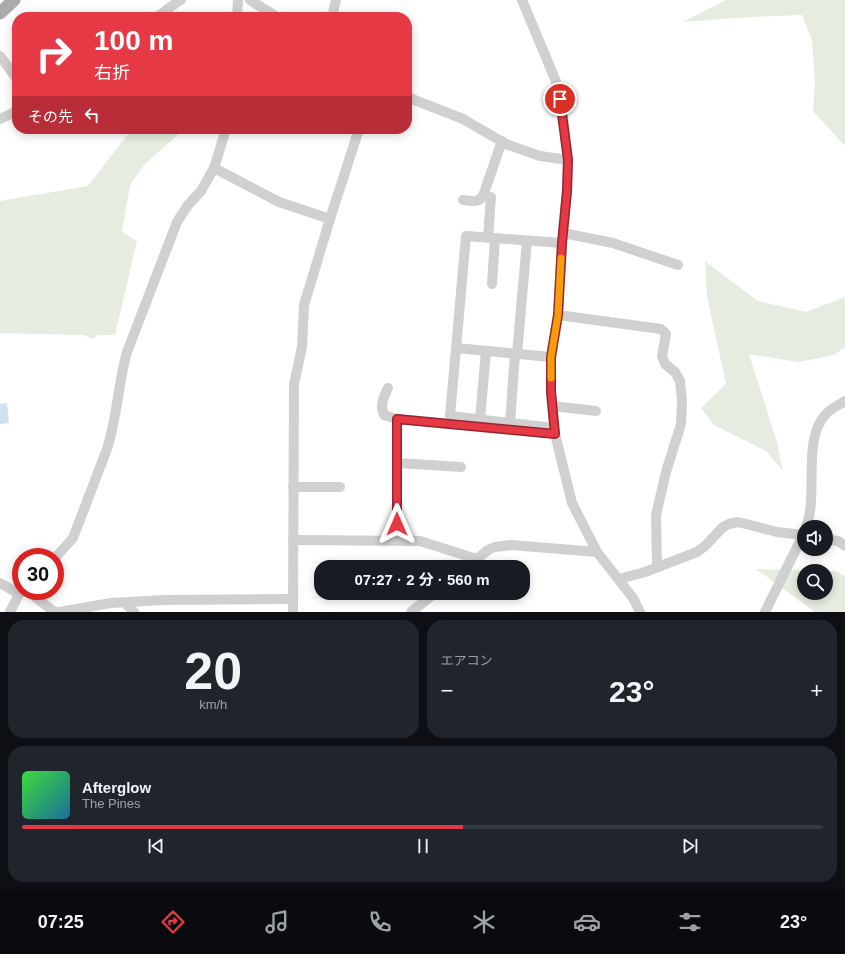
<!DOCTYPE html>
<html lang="ja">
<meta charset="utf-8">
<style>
body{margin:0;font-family:Arial,"Noto Sans JP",sans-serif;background:#20242c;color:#f1f3f6;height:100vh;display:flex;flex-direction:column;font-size:15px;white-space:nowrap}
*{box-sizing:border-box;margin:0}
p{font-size:13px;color:#9ea1a6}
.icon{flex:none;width:22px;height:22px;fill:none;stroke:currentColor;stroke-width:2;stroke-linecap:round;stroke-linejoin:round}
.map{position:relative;height:612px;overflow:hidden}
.sheet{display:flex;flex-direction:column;gap:8px;padding:8px;background:#0d0f14;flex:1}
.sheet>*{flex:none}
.hud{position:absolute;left:12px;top:12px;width:400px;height:122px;border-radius:16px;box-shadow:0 2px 10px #0003;background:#e63946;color:#fff;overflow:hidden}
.tools{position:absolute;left:797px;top:520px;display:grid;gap:8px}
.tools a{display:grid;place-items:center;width:36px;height:36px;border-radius:50%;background:#171b24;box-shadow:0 2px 10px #0003;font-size:20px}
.speed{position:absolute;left:12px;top:548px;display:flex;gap:8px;font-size:20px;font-weight:700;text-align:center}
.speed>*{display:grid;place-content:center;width:52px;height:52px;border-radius:50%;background:#171b24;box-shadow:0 2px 10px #0003;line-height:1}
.speed .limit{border:6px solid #d22;background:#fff;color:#111}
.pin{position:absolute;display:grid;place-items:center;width:34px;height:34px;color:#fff;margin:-17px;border:2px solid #fff;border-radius:50%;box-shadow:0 1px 4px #0007}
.me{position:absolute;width:44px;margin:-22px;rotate:0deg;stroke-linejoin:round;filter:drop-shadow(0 0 3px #0008)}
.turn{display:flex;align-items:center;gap:14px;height:84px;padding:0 16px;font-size:18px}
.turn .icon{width:52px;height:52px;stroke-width:2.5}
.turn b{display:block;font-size:28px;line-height:34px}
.then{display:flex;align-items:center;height:38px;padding:0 16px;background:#0003;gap:8px;font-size:15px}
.big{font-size:30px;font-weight:700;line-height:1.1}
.sheet .card{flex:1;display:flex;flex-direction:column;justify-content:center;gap:6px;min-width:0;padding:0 14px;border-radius:16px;background:#20242c}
.sheet .dial{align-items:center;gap:0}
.dial b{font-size:52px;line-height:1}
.song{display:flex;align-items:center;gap:12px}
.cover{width:48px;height:48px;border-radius:6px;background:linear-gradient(135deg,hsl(120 70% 55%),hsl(200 70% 35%))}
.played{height:4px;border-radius:2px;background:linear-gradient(90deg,#e63946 55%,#363941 55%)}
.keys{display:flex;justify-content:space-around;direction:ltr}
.heat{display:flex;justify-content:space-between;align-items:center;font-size:22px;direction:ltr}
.sheet .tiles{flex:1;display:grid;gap:8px;grid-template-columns:1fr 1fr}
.card:last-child{grid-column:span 2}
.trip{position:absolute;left:314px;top:560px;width:216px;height:40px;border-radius:16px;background:#171b24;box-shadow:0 2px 10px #0003;font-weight:700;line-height:40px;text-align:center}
.dock{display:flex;height:64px;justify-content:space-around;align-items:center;background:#090b0e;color:#9ea1a6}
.dock .icon{width:28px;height:28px}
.dock .selected{color:#e63946}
.dock b{font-size:18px;color:#f1f3f6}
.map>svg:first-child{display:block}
.green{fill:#e6ecdf}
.water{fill:#cfe2ee}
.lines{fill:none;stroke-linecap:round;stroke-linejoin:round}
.minor{stroke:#d0d0d0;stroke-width:10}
.major{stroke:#ababab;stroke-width:13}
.route-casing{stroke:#96252e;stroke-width:10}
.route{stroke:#e63946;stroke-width:7}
.slow{stroke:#f59e0b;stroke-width:7}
</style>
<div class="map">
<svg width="845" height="612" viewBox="0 0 845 612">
<rect width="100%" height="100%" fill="#fff"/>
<g class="green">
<path d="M726,0H845V146L813,111L815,83L812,40L802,15L750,17L683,22Z"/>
<path d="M132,129H184L145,164L130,185L122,232L137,241L115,335H98L92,339L84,335L0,333V201L88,186Z"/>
<path d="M705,261L758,301L806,312L845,297V347L834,355L798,362L749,354L777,442L783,471L766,451L714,425L701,408L726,384L707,296Z"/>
<path d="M756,569L825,571H804V593H826V571H836L845,576V612H815Z"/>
</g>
<path class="water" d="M7,403L9,423L0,424V404Z"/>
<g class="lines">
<g class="minor">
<path d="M250,0L277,17"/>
<path d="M522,0L555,79L561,99L568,160L567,191L562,243L558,315L551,357V392L555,434L572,503L597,552L633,598L640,612"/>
<path d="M157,17L176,3L181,0"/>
<path d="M237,17L238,0"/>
<path d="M334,17L333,13L336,0"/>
<path d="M0,56L17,79"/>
<path d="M407,97L463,119L506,144L540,156L568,160"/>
<path d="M0,119L17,111"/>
<path d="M214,168L279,202L330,219"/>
<path d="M463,200C472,201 478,203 483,196L502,141"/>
<path d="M563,233L613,243L678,265"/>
<path d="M488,238L491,197"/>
<path d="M492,284L495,238"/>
<path d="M558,315L661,329L666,334L662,356L665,364L675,372L680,381L682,401L681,424L666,472L656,515L657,567"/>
<path d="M456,348L551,357"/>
<path d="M517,354L527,241"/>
<path d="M388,388C384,397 379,405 384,415L397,419"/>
<path d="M552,406L596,411"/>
<path d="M480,419L486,351"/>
<path d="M510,423L515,354"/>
<path d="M554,428L450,416L466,236L562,243"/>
<path d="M397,463L461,467"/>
<path d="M293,487H340"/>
<path d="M806,527C819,495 801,438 827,413C832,408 839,405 845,401"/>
<path d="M826,539L838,541L845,546"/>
<path d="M293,540L420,541L477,559"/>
<path d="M397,540V419L545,433"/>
<path d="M55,558L73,538L107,449C117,418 118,384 127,352L177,222L188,205L201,191L214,168L226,129"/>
<path d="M467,567L488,550L495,547L511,545L597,552"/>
<path d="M619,579L645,572L697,552L705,546L723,527L729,524L738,522L777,532L803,535L804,532"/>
<path d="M0,583L19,594"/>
<path d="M28,591L53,611L57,612"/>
<path d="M125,603L134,612"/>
<path d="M10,612L19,594L23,591"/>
<path d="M59,612L111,603L164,600L293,599"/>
<path d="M293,612L294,384L302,347L304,305L330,219L359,129"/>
<path d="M411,612L435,593"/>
<path d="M765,612L803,535H804"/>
</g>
<path class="major" d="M0,13L14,0"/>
</g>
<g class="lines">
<defs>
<path id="route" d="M397,524V419L555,434L551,392V357L558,315L562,243L567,191L568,160L560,99"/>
</defs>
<use href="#route" class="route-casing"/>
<use href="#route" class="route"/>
<path class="slow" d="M551,378V357L558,315L561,258"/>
</g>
</svg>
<div class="tools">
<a><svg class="icon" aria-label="sound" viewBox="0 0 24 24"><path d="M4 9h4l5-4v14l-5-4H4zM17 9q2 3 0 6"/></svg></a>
<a><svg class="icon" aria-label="search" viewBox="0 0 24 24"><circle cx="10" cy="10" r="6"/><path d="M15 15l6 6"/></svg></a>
</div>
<div class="speed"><div class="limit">30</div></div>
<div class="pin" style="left:560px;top:99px;background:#d93025"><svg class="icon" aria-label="arrive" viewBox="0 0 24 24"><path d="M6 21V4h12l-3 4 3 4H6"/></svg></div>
<svg class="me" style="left:397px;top:524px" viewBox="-20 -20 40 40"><path d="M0-17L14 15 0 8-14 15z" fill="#e63946" stroke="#fff" stroke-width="4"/></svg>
<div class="trip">07:27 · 2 分 · 560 m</div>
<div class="hud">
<div class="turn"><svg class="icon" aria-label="right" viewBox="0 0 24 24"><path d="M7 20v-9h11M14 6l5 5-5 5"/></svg><div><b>100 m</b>右折</div></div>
<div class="then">その先<svg class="icon" aria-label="left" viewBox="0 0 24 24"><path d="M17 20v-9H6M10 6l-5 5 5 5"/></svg></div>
</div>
</div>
<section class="sheet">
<div class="tiles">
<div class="card dial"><b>20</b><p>km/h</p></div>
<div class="card"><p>エアコン</p>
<div class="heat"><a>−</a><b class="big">23°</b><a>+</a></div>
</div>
<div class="card">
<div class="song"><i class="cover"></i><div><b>Afterglow</b><p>The Pines</p></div></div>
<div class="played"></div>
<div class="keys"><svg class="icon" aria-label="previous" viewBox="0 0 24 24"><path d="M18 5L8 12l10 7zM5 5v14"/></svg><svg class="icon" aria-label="pause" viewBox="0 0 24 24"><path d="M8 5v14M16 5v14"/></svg><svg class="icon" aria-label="next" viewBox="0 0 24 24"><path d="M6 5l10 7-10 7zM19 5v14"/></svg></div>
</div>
</div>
</section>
<nav class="dock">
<b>07:25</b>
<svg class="icon selected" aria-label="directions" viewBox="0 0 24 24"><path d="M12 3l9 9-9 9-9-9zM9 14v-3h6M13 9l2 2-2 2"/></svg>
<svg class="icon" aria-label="music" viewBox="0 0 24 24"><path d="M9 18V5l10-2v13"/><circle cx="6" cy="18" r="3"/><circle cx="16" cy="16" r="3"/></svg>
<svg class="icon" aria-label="phone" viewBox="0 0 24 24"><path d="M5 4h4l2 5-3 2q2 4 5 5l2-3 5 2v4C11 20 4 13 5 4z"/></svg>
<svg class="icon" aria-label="climate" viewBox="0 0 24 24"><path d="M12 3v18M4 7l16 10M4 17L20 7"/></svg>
<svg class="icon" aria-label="car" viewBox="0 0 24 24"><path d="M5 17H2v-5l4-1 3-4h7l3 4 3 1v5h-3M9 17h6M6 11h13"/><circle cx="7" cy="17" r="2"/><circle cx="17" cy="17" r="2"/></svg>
<svg class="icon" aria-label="filters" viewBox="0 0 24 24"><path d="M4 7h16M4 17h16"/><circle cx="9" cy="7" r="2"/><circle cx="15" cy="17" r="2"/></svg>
<b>23°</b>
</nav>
